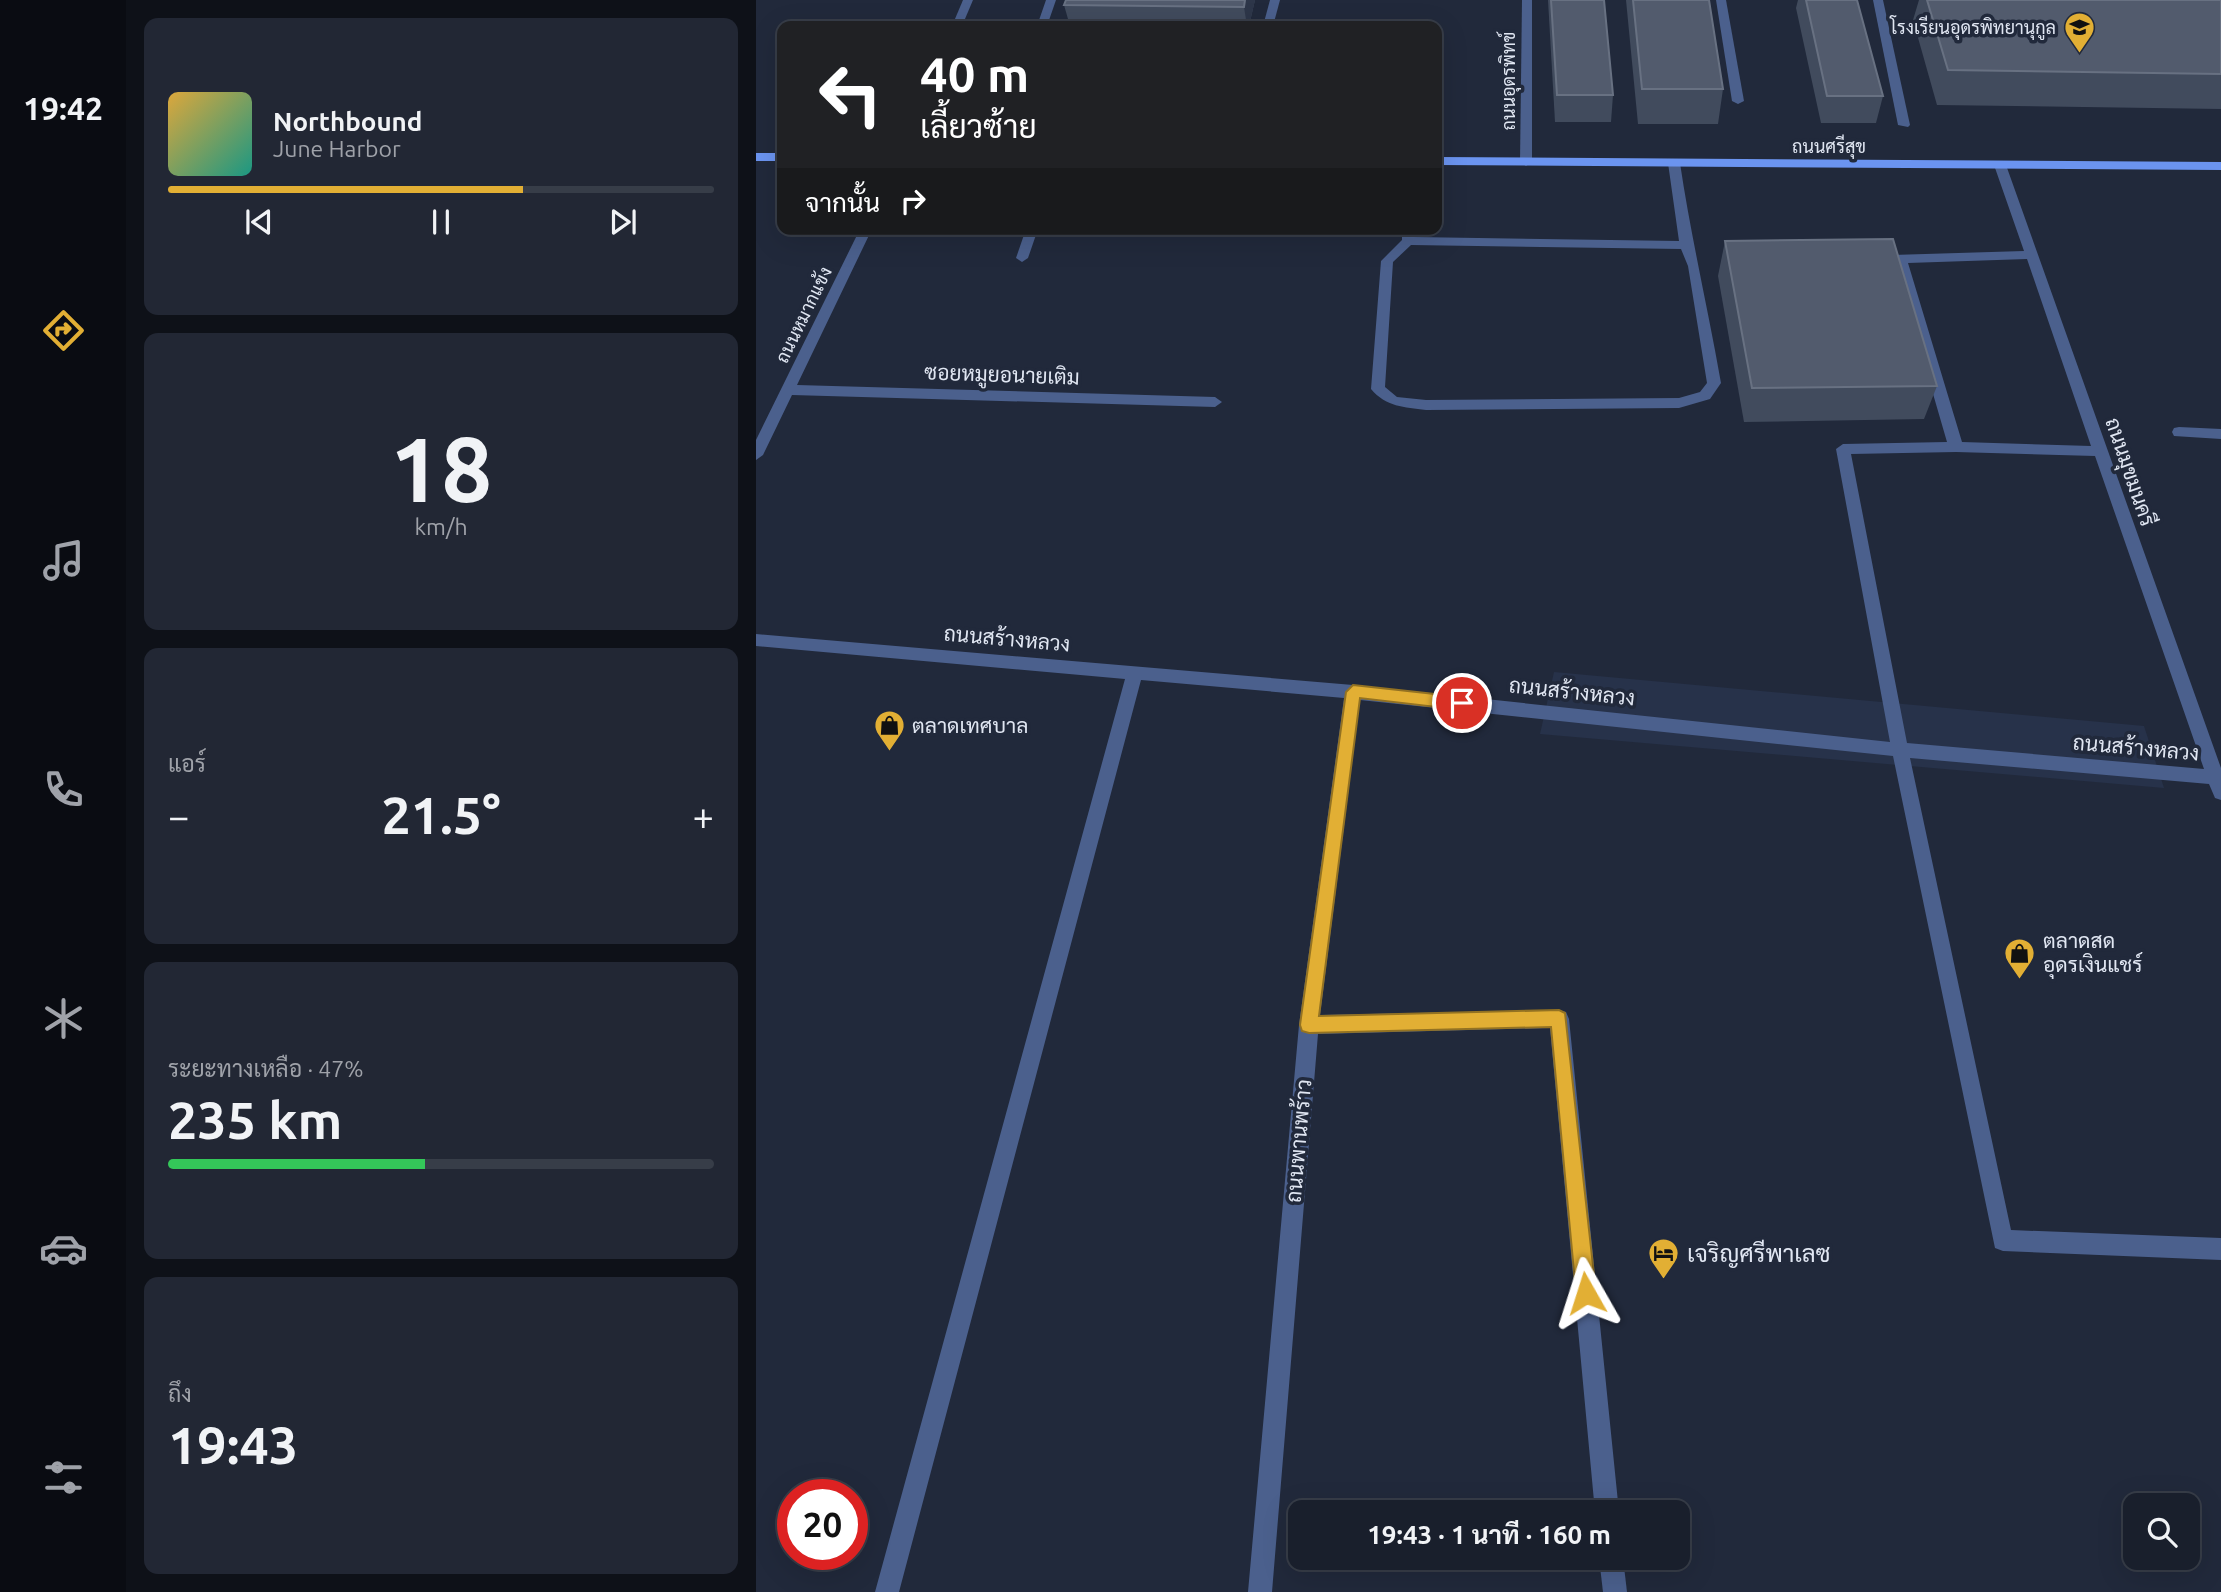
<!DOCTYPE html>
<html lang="th">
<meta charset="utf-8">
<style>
body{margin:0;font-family:Ubuntu,Sarabun,sans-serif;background:#222734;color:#f1f3f6;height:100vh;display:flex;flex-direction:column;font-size:26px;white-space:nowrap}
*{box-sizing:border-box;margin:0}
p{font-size:23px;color:#9fa2a9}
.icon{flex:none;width:38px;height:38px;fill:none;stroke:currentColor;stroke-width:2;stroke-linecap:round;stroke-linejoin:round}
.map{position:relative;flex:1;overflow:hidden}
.panel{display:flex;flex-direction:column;gap:18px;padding:18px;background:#0e1118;width:630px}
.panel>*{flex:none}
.top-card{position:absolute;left:21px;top:21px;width:665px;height:214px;border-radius:14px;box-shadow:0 7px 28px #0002,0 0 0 2px #373d48;background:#202124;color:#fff;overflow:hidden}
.buttons{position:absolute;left:1367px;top:1493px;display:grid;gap:14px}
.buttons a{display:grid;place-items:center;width:77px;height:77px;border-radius:14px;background:#191f2c;box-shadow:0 7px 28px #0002,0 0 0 2px #373d48;font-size:35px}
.speed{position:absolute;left:21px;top:1479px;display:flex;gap:14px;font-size:35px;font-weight:700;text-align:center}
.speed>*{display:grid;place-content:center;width:91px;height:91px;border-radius:50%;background:#191f2c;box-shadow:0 7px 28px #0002,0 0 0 2px #373d48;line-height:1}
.speed .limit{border:10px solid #d22;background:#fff;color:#111}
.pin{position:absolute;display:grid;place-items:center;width:60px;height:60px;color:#fff;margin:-30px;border:4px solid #fff;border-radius:50%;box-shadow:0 2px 7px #0007}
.me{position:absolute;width:77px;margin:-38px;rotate:354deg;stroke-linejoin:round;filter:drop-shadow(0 0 5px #0008)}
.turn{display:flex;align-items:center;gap:24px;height:147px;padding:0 28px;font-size:32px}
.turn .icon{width:91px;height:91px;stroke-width:2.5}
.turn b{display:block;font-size:49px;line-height:60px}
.then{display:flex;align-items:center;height:66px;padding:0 28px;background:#0003;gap:14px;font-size:26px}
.big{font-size:52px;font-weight:700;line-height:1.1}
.panel .tile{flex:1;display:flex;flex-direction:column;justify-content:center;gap:10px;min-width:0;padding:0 24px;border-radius:14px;background:#222734}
.panel .dial{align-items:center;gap:0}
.dial b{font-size:91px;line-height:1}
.song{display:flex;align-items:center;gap:21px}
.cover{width:84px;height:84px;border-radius:10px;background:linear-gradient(135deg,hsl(40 70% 55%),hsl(170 70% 35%))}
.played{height:7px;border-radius:4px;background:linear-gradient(90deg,#e2af34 65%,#373d48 65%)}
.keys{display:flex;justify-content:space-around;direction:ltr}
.heat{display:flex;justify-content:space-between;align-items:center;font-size:38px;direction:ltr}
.charge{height:10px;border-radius:5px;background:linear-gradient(90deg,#34c759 47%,#373d48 0)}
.trip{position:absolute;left:532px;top:1500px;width:402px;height:70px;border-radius:14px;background:#191f2c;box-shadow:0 7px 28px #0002,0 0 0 2px #373d48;font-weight:700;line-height:70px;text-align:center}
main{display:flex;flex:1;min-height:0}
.tabs{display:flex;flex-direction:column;width:126px;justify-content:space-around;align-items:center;background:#0a0c12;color:#9fa2a9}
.tabs .icon{width:49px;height:49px}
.tabs .current{color:#e2af34}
.tabs b{font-size:32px;color:#f1f3f6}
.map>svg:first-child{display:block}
.built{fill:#27324a}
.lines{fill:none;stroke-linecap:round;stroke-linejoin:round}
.minor{fill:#4b608d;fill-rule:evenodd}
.major{fill:#6b94f0;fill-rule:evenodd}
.wall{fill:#414b5d}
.shaded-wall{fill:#2d3649}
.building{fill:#525b6d;stroke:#687182;stroke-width:2}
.route{fill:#e2af34;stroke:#937222;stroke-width:2}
.labels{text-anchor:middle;stroke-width:7;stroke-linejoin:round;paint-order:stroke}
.far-poi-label{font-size:18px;fill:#e0e6f2;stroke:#21293b;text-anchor:end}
.far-street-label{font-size:18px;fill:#e0e6f2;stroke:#21293b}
.street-label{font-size:21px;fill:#e0e6f2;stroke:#21293b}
.poi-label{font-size:21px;fill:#e0e6f2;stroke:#21293b;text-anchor:start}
.near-poi-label{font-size:24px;fill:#e0e6f2;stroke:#21293b;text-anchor:start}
</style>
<main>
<nav class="tabs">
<b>19:42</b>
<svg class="icon current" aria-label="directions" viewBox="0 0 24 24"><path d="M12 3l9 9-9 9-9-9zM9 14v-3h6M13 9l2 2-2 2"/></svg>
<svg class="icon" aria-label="music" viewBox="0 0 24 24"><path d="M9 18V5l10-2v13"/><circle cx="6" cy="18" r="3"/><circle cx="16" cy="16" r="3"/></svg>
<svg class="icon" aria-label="phone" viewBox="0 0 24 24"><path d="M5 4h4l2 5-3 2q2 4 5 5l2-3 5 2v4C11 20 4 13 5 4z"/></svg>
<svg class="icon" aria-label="climate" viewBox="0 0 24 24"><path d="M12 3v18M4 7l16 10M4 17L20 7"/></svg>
<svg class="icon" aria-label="car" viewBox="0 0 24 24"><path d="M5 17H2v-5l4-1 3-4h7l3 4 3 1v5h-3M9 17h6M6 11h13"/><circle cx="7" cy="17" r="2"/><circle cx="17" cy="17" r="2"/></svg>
<svg class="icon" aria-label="filters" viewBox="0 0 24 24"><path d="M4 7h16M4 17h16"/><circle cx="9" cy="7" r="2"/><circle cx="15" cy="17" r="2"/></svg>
</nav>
<section class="panel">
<div class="tile">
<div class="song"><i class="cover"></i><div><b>Northbound</b><p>June Harbor</p></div></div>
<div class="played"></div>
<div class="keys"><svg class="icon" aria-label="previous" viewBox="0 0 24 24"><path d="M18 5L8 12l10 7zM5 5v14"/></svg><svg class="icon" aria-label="pause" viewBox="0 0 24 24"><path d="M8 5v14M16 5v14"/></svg><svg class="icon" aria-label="next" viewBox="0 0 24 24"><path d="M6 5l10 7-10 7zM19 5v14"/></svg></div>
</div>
<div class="tile dial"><b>18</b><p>km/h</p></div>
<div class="tile"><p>แอร์</p>
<div class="heat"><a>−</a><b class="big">21.5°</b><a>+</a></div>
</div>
<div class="tile"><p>ระยะทางเหลือ · 47%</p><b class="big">235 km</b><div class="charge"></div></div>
<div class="tile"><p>ถึง</p><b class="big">19:43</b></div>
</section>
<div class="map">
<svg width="1465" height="1592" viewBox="0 0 1465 1592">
<rect width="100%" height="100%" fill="#21293b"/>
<path class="built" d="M798,672L1388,726L1408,788L784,734Z"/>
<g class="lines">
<g class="minor">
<path d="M207,0H217L206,26H196Z"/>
<path d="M290,0H300L291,26H281Z"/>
<path d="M514,0H524L517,26H507Z"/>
<path d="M766,0H776V162L770,166L764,162Z"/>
<path d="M960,0H970L988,101L982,104L976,101Z"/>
<path d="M1117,0H1127L1154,125L1152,127L1142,125Z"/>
<path d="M918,159L924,163C935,237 952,309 965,383L954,399L923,408L670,410C648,407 630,407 615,389L625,261L646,240V229H658V237L923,241L912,163ZM655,245L925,249L932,266L951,383L944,392L923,398L670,400L641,397L629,387L637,262Z"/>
<path d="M1244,161L1250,165L1465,768V800L1459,798L1453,784L1154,758L1255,1230L1465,1238V1260L1247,1251L1239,1248L1137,756L604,700L564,1015L803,1010L810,1012L813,1019L863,1512H839L794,1028L562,1034L516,1592H492L543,1025L588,698L385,680L143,1592H119L369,679L0,646V634L597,685L1134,742L1080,449L1087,444L1191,442L1139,263L1130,259L1136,255L1268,251L1238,165ZM1271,259L1335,446L1206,442L1152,263ZM1200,452L1339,456L1448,769L1151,743L1095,454Z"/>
<path d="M104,229H116L41,385L459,397L466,402L459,407L36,395L7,455L0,460V440Z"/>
<path d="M270,229H282L272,258L266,262L260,258Z"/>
<path d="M1423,427L1465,429V439L1418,436L1416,432L1418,428Z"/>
<path d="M843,1558H867L871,1592H847Z"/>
</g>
<g class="major">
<rect x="0" y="153" width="26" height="8"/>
<path d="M681,157L1465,162V170L681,165Z"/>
</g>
</g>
<g class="wall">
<path d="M310,0H499L493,26H314L308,5Z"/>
<path d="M792,0H848L857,95L855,122H799Z"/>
<path d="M870,0H953L967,89L962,124H882Z"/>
<path d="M1042,0H1101L1127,96L1120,123H1065L1040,8Z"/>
<path d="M1163,0H1465V109L1181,105L1157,20Z"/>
<path d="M969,241L1181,386L1168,419L988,422L962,276Z"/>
</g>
<path class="shaded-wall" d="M489,0H499L493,26H491L488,7Z"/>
<g class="building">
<path d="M310,0H489L488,7L308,5Z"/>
<path d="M795,0H848L857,95H801Z"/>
<path d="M877,0H953L967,89H886Z"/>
<path d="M1050,0H1101L1127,96H1071Z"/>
<path d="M1171,0H1465V74L1192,70Z"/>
<path d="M1137,239L1181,386L996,388L969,241Z"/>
</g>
<path class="route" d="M597,685L706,697L714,703L706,710L604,698L563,1016L803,1010L809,1013L840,1293L837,1300L830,1303L823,1300L820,1293L795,1027L553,1033L546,1031L544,1025L590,692Z"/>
<defs>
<symbol id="school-pin" viewBox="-11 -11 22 30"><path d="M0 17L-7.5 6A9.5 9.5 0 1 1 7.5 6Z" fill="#e2af34" stroke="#21293b"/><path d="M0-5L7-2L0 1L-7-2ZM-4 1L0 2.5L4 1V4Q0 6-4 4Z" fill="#111"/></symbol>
<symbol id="shop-pin" viewBox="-11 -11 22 30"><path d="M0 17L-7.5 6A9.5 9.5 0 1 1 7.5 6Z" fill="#e2af34" stroke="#21293b"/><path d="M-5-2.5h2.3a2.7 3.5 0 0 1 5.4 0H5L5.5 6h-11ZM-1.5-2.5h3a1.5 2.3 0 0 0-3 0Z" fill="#111"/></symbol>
<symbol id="hotel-pin" viewBox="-11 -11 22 30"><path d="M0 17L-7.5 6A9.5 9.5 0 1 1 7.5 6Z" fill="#e2af34" stroke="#21293b"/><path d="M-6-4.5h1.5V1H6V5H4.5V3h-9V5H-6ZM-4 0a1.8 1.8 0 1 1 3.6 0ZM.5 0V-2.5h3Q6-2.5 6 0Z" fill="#111"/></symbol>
</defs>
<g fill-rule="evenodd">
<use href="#school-pin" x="1306" y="10" width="35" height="47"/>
<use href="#shop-pin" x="116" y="708" width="35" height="47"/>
<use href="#shop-pin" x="1246" y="936" width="35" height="47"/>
<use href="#hotel-pin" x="890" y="1236" width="35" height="47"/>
</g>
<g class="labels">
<g class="far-poi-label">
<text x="1300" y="34">โรงเรียนอุดรพิทยานุกูล</text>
</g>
<g class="far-street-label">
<text transform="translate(753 81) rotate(-90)" y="6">ถนนอุดรพิทข์</text>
<text x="1073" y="153">ถนนศรีสุข</text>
<text transform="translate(48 315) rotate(-64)" y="6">ถนนหมากแข้ง</text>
</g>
<g class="street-label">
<text transform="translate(246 375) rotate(2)" y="7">ซอยหมูยอนายเติม</text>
<text transform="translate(1374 472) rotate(71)" y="7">ถนนมุขมนครี</text>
<text transform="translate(251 639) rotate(5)" y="7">ถนนสร้างหลวง</text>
<text transform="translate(816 692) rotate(6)" y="7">ถนนสร้างหลวง</text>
<text transform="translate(1380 748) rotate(5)" y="7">ถนนสร้างหลวง</text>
<text transform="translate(543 1141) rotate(-85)" y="7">ถนนพานพร้าว</text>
</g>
<g class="poi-label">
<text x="156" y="733">ตลาดเทศบาล</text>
<text x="1287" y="948">ตลาดสด<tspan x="1287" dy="24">อุดรเงินแชร์</tspan></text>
</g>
<g class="near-poi-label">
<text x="931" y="1262">เจริญศรีพาเลซ</text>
</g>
</g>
</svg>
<div class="buttons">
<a><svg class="icon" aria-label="search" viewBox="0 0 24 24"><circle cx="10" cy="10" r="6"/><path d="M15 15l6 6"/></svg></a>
</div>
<div class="speed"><div class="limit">20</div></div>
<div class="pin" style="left:706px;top:703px;background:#d93025"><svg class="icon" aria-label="arrive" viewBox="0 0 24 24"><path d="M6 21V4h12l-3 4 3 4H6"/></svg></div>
<svg class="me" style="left:830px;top:1293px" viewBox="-20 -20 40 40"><path d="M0-17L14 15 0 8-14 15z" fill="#e2af34" stroke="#fff" stroke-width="4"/></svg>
<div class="trip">19:43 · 1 นาที · 160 m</div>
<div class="top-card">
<div class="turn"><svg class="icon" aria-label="left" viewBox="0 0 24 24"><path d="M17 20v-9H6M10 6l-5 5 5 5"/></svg><div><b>40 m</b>เลี้ยวซ้าย</div></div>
<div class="then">จากนั้น<svg class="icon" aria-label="right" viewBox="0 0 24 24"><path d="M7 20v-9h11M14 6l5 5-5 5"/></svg></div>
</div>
</div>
</main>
